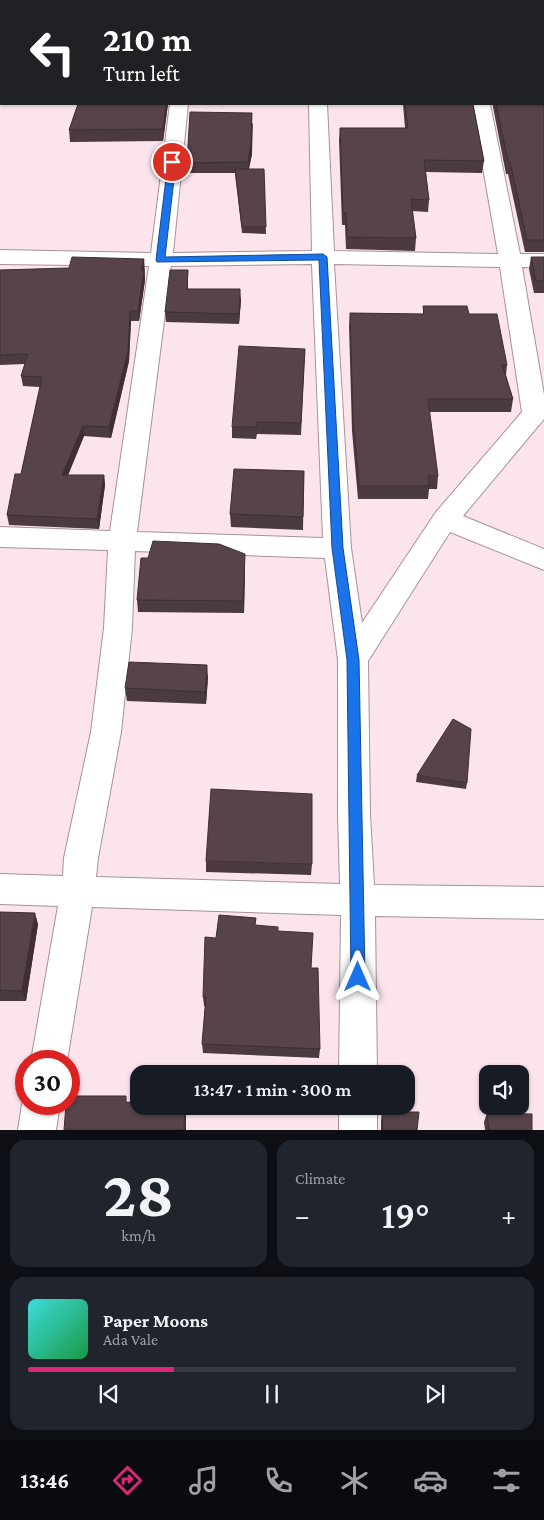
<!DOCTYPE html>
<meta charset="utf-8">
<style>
body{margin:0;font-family:"Crimson Pro",serif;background:#20242c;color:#f1f3f6;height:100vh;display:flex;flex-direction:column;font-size:19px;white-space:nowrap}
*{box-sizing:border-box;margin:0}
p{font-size:16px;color:#9ea1a6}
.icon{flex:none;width:28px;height:28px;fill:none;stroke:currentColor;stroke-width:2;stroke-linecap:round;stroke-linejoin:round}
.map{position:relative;height:1130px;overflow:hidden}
.details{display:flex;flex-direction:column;gap:10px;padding:10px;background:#0d0f14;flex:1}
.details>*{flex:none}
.guide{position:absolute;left:0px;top:0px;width:545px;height:105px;box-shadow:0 1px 4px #0004;background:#202124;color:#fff;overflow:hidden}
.buttons{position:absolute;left:479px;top:1065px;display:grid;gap:10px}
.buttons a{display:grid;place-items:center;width:50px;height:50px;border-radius:10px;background:#171b24;box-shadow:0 1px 4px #0004;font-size:25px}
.speed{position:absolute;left:15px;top:1050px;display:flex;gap:10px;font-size:25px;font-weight:700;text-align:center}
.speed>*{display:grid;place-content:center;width:65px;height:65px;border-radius:50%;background:#171b24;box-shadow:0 1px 4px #0004;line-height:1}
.speed .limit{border:8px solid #d22;background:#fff;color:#111}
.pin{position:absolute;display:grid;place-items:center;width:42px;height:42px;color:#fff;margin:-21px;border:2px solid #fff;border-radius:50%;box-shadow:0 1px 5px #0007}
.me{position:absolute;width:55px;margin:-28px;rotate:0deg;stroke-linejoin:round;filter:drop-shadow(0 0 4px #0008)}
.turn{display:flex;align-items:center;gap:18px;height:105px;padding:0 20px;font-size:22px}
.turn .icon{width:65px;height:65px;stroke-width:2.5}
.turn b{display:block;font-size:35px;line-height:42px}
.big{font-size:38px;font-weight:600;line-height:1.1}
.details .tile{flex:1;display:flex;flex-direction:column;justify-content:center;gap:8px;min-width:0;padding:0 18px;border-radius:15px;background:#20242c}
.details .dial{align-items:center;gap:0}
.dial b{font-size:65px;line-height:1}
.song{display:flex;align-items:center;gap:15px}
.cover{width:60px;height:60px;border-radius:8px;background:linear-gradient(135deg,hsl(180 70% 55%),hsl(140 70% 35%))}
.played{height:5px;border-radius:2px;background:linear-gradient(90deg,#db2777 30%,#363941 30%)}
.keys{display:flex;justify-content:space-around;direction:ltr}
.heat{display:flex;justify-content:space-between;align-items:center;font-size:28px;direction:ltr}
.details .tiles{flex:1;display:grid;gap:10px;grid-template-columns:1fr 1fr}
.tile:last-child{grid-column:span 2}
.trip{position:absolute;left:130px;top:1065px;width:285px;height:50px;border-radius:15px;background:#171b24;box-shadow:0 1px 4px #0004;font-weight:600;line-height:50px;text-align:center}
.dock{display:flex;height:80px;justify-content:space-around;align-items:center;background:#090b0e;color:#9ea1a6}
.dock .icon{width:35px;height:35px}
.dock .current{color:#db2777}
.dock b{font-size:22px;color:#f1f3f6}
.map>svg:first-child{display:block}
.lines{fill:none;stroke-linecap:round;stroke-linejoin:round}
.street-casing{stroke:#a89199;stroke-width:2}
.street{fill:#fff;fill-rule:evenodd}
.wall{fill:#4b3a40}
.shaded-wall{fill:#3d2f34}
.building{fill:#57434a;stroke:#3d2f34}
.route{fill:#1a73e8;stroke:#114b97}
</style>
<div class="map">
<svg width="544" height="1130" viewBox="0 0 544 1130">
<rect width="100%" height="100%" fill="#fce4ec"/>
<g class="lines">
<defs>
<g id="street">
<rect x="34" y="0" width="16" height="1"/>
<rect x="314" y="0" width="16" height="1"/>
<rect x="454" y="0" width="16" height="1"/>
<path d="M170,104H188L173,253L312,251L309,104H327L334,251L498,254L472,104H490L520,254H544V268L522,267L544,395V419L463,516L544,549V570L450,532L368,661L370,815L374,885L544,887V919L375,916L377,1074H339L341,915L92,907L67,1061H31L58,906L0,904V874L63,876L64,858L91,732L104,628L108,550L0,547V527L110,531L149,266L0,264V250L151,253ZM312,264L323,538L137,532L171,266ZM334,264L500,267L522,412L436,512L362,623L351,548ZM135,551L325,558L338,660V815L340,884L96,877L98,858L121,732L132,628Z"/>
<path d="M26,1094V1104H60L56,1130H18L22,1104Z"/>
<rect x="339" y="1106" width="38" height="24"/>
</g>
</defs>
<use href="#street" class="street-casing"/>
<use href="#street" class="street"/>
</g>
<g class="wall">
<rect x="189" y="0" width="114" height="1"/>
<path d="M544,95V252H525L508,174H506L493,107V104H544Z"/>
<path d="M78,104H168L163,141L70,142L69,130Z"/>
<path d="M403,104H473L484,161L482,173L426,172L429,200L428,212L412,211L416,238L415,251L346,249L345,225H342L339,140L340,128H405Z"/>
<path d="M253,123L252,154L249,169H264L266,234L242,233L235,173H188L187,163Z"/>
<path d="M531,257H544V293H534L529,269Z"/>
<path d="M144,259L145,280L139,321H131L129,361L111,438L84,436L68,475H104L105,485L99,529L9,525L7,515L21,474L40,387L23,386L21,376L25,364L0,365V270L69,268Z"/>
<path d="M188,270V289L241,300L239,324L166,322L165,312Z"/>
<path d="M423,306L469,314L507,365L506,375L513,399L511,412H429L438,476L437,489H429L428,499H358L352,431L349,326L350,313L423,314Z"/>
<path d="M305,349L301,435L257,434L256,439L232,438V427Z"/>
<path d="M304,471L303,530L231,527L230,514Z"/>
<path d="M245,566L244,613L138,612L137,600Z"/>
<path d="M208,677L206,704L127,701L125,688Z"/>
<path d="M417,775L467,783L466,789L416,782Z"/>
<path d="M206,861L312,864L311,875L206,872Z"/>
<path d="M0,912L38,924L26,1001H0Z"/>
<path d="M256,925L278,931L311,968L320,1049L319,1058L203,1053L202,1044L205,1006H204L203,997L216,938Z"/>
<path d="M382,1112L417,1130H381V1121Z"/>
<path d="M487,1113L532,1130H485L484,1122Z"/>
</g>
<g class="shaded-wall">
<path d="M166,104H168L163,141V129Z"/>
<path d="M252,113V154L248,172V162Z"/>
<path d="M144,259L145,280L139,321L138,311L141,270Z"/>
<path d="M240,289L241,300L239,324V314Z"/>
<path d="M130,311L131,321L129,361L111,438L109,427Z"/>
<path d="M83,426L84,436L64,485L62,475Z"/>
<path d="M104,475L105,485L99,529L97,519Z"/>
<path d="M245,554V566L244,613L243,601Z"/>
<path d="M207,665L208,677L206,704L205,692Z"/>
<path d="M35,913L38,924L26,1001L22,991Z"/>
<path d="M185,1106L186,1112V1130H184Z"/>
</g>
<g class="building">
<rect x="231" y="0" width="72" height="1"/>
<rect x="365" y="0" width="24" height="1"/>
<path d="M476,0H544V51V1H476Z"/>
<path d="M544,95V240H527L510,162L508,161L496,104H544Z"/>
<path d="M78,104H166L163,129L69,130Z"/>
<path d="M405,104H473L484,161L424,160L429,200L411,199L416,238L347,237L346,213H343L340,128H408Z"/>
<path d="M190,112L252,113L251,143L248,162L187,163Z"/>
<path d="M235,169H264L266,227H242Z"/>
<path d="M72,257L144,259L141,270H144L138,311H130L128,351L109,427L83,426L62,475H104L97,519L7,515L15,474H21L42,377L21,376L28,354L0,355V270L69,268Z"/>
<path d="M531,257H544V281H536Z"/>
<path d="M170,270H188L187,289H240L239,314L165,312Z"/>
<path d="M423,306H467L469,314H497L507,365H502L513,399H428L438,476H428L429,486H359L353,418L350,313L424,314Z"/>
<path d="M239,346L305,349L301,423L257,422L256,427H232Z"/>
<path d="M234,469L304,471L303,517L230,514Z"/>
<path d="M153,541L219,544L245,554L243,601L137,600L141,558H148Z"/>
<path d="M129,662L207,665L205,692L125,688Z"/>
<path d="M453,719L471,729L467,783L417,775Z"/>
<path d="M211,789L312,794V864L206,861Z"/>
<path d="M0,912L35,913L22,991L0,990Z"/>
<path d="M219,915L256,918L255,925L278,927V931L313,933L311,968H318L320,1049L202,1044L206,997H203L205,937L216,938Z"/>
<path d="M69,1096H126V1102L139,1103V1106H185L184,1130H64L66,1104H69Z"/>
<path d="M382,1112H419L417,1130H383Z"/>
<path d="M487,1113L532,1114V1130H489Z"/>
</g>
<path class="route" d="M172,160L176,162L165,257L323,254L327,257L343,548L359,660L365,977L363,982L358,984L353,982L351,977L347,660L332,548L319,260L157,262L156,260L168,162Z"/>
</svg>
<div class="buttons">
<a><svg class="icon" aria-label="sound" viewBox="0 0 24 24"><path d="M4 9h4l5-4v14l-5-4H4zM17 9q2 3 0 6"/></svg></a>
</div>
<div class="speed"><div class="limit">30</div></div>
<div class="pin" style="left:172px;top:162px;background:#d93025"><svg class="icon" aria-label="arrive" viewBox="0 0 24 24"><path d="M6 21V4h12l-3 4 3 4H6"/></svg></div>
<svg class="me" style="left:358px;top:977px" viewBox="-20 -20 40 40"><path d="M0-17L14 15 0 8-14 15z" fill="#1a73e8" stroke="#fff" stroke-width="4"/></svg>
<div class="trip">13:47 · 1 min · 300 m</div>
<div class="guide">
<div class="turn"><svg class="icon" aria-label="left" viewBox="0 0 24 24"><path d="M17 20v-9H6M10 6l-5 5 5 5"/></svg><div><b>210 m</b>Turn left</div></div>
</div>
</div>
<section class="details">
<div class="tiles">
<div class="tile dial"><b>28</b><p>km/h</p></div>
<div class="tile"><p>Climate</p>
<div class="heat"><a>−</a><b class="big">19°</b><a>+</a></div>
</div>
<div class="tile">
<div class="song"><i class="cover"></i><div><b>Paper Moons</b><p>Ada Vale</p></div></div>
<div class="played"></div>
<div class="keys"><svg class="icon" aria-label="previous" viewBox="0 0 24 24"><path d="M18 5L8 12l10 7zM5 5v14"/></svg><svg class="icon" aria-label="pause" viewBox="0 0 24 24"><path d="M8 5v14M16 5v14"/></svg><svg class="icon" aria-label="next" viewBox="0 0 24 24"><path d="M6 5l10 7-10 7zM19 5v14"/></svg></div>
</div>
</div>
</section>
<nav class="dock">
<b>13:46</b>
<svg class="icon current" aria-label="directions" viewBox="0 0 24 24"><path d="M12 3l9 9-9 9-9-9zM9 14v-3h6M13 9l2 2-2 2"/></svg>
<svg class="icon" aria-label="music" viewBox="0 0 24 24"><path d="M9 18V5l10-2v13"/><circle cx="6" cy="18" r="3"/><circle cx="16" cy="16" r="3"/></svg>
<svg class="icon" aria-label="phone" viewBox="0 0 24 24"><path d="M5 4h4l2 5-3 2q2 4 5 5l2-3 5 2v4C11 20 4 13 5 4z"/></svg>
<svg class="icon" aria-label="climate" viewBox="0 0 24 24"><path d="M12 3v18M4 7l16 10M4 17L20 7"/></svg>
<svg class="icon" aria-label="car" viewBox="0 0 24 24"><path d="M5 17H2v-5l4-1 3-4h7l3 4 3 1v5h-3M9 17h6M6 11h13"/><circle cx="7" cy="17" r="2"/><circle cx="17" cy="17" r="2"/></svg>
<svg class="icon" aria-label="filters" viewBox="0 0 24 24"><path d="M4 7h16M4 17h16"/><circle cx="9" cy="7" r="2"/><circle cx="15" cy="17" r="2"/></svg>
</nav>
